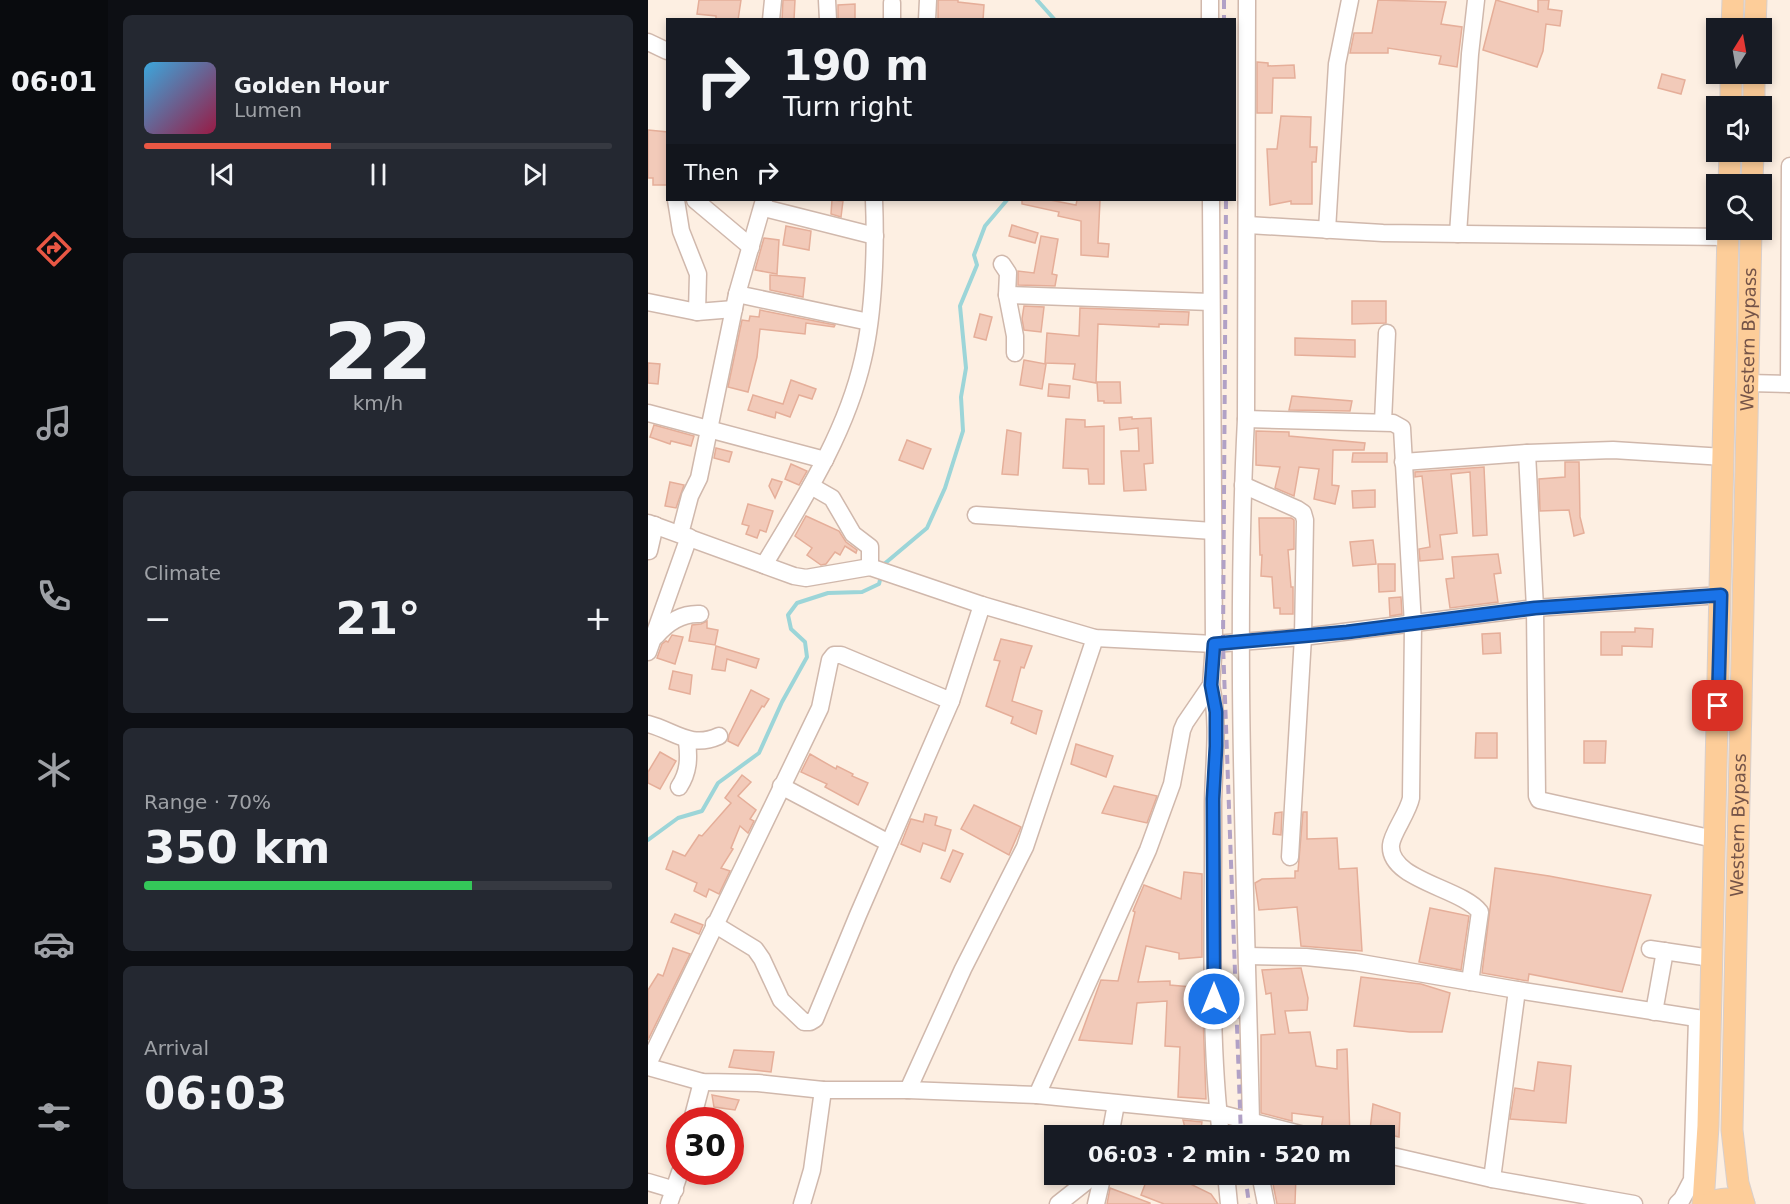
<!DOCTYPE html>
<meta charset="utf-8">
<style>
body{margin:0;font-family:"DejaVu Sans",sans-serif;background:#242831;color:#f1f3f6;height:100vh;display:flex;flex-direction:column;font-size:22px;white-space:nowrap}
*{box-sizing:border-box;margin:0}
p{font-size:20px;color:#9ea1a6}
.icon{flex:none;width:33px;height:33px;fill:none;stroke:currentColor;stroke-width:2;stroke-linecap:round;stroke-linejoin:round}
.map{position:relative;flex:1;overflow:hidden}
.side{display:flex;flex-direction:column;gap:15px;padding:15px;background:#0d0f14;width:540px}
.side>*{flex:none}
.hud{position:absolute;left:18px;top:18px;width:570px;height:183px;border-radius:0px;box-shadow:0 3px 9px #0003;background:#171b24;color:#f1f3f6;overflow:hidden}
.needle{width:39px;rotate:11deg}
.tools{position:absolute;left:1058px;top:18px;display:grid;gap:12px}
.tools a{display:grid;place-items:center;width:66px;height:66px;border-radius:0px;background:#171b24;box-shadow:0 3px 9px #0003;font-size:30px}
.speed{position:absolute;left:18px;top:1107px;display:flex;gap:12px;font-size:30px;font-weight:700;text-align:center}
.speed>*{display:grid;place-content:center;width:78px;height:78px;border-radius:50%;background:#171b24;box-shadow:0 3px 9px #0003;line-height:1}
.speed .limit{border:9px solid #d22;background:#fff;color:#111}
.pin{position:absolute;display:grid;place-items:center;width:51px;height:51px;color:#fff;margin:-26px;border-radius:12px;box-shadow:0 3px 9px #0006}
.me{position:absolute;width:66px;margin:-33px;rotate:0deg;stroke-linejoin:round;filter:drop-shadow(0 0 4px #0008)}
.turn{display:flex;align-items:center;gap:21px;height:126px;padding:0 18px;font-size:27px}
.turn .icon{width:78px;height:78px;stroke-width:2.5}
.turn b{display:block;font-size:42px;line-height:51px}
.then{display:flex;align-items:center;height:57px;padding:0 18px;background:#0003;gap:12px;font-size:22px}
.big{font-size:45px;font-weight:700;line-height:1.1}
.side .widget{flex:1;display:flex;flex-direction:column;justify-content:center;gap:9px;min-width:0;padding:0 21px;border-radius:9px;background:#242831}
.side .dial{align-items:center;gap:0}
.dial b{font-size:78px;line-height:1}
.song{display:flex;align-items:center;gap:18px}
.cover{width:72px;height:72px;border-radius:9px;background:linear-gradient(135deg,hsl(200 70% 55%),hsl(340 70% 35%))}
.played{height:6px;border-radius:3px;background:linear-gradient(90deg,#e95744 40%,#363941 40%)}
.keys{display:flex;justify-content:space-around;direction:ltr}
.heat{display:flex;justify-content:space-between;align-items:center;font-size:33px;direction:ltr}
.charge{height:9px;border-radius:4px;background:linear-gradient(90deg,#34c759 70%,#363941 0)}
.trip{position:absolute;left:396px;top:1125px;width:351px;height:60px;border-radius:0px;background:#171b24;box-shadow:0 3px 9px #0003;font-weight:700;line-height:60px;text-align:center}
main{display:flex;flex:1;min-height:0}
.dock{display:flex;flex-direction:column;width:108px;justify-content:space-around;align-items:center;background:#090b0e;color:#9ea1a6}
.dock .icon{width:42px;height:42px}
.dock .current{color:#e95744}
.dock b{font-size:27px;color:#f1f3f6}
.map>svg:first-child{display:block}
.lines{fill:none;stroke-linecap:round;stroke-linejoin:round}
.stream{stroke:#9cd5d8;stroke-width:4}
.building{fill:#f2cab9;stroke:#e5ae99;stroke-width:1.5}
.minor-casing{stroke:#d0b8ac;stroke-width:19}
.major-casing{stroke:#d8cfcc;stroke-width:23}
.minor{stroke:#fff;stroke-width:16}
.major{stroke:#fdcd99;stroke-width:21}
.rail{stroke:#b1a1c6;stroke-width:4;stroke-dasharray:9 6;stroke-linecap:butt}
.route-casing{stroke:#114b97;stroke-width:15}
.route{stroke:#1a73e8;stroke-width:10}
.labels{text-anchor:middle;stroke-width:4.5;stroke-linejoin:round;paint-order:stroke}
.street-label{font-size:18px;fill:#745348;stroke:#fff4e9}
</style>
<main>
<nav class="dock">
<b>06:01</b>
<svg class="icon current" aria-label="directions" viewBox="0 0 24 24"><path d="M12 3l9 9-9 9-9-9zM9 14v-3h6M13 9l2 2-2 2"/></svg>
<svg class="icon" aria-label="music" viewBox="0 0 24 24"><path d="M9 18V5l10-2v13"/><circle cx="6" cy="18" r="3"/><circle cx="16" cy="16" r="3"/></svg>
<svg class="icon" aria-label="phone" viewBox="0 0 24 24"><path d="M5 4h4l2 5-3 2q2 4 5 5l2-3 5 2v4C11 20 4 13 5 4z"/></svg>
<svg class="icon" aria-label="climate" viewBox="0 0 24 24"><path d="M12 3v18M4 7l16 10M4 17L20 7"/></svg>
<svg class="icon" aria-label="car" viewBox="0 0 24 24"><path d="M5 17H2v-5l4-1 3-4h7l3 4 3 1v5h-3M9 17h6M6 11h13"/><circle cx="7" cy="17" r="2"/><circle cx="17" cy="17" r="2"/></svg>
<svg class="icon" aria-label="filters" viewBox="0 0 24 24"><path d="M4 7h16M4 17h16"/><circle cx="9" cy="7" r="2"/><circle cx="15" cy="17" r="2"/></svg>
</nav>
<section class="side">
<div class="widget">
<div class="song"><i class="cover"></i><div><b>Golden Hour</b><p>Lumen</p></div></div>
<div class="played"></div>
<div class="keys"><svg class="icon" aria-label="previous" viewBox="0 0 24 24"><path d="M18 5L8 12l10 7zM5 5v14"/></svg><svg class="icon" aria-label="pause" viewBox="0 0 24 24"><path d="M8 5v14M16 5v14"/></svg><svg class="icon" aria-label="next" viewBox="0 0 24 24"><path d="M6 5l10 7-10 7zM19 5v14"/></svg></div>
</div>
<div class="widget dial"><b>22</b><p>km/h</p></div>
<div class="widget"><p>Climate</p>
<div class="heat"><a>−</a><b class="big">21°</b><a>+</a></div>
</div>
<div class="widget"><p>Range · 70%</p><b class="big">350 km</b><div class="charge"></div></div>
<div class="widget"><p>Arrival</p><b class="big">06:03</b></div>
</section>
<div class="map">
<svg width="1142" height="1204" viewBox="0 0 1142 1204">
<rect width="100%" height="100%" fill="#fdefe2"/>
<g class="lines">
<g class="stream">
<path d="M389,0L407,20"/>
<path d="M235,565L279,528L297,488L315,431L313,397L318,368L312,306L329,265L326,255L337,226L359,200"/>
<path d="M0,840L30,818L54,811L70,783L111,753L134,702L159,657L157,642L143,629L140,615L149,603L180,593L214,592L231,584L233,576"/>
</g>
</g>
<g class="building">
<path d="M51,0H93L90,20H68V16L49,14Z"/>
<path d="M135,0H147L146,20H134Z"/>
<path d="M290,0H310V2L336,5L335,20H290Z"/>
<path d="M730,0L798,2L793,24L814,27L809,67L791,64L793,56L740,48V53H702L706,33H724Z"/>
<path d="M848,0L890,12V0H901L900,9L914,11L912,26L898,24L895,51L889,67L835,50Z"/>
<path d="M207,4V20H190V5Z"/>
<path d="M609,62L620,63V66L646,65L647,78H625L624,113H609Z"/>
<path d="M1014,74L1037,80L1033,94L1010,88Z"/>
<path d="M633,116L663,117L662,147H669L668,162H664V204H643V201L622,205L619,149H629Z"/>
<path d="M0,130L20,132V185H5V178H0Z"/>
<path d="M184,200L195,201L193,217L183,214Z"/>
<path d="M374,200H402L428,205L429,200H452L450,243L461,244L460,257L433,255V221L410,216L411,212L374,204Z"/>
<path d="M364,225L390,233L387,243L361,236Z"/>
<path d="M138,226L163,231L161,250L135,245Z"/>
<path d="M393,236L410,239L404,274L409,275L407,286L370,285V271L386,273Z"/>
<path d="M116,238L131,240L129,274L107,270Z"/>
<path d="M122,275L157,278L155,297L122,290Z"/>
<path d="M704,301H738V323L704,324Z"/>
<path d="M376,306L396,307L393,332L376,330L374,319Z"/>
<path d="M432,308L541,312L540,325L511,324V327L450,324L448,383L425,379L427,364L397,363L399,333L431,336Z"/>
<path d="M112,310L187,325L186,327L158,323L157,334L112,329L109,357L100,392L80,387L94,320L101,321L102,316L111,317Z"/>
<path d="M332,314L344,317L338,340L326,337Z"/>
<path d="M647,338L707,340V357L647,355Z"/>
<path d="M376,360L398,364L394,389L372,385Z"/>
<path d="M0,363L12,364L10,384L0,383Z"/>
<path d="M143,380L168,389L164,399L151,395L142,417L128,412L127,418L100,410L105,395L135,404Z"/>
<path d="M449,382H472L473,403H456V401H450Z"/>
<path d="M401,384L422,386L421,398L400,396Z"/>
<path d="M644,396L704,401L702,411L641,410Z"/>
<path d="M484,417V419L503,418L505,463L496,464L498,490L476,491L473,451H491L490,428L472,430L471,418Z"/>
<path d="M418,419L437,420V427L456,426V484H441L440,469L415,468Z"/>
<path d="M6,425L46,436L43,446L23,441L22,444L2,437Z"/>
<path d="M359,430L373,433L370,475L354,474Z"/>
<path d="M608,431L641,432V436L717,443L716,450H685L684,485L691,486L687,504L666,499L671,469L651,467L646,496L627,488L632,467L608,465Z"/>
<path d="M259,440L283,449L275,469L251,460Z"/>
<path d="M68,448L84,452L81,462L66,458Z"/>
<path d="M705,453H739V462H704Z"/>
<path d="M917,462H931L932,517L936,533L926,536L921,510L892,511L891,479L917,477Z"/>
<path d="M143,464L159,471L151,485L137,479Z"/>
<path d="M836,467L839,535L825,536L822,472L803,474L809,533L792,535L795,559L772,561L771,549L782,547L774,476L767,477V472Z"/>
<path d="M124,479L134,482L127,498L121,486Z"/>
<path d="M22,482L36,485L28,508L17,506Z"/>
<path d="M727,490V507L705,508L704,491Z"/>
<path d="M100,504L125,511L118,532L112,530L109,538L98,534L101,526L94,524Z"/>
<path d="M158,516L191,531L198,542L209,550L208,553L197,546L192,555L187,552L178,564L173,565L159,555L164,548L147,536Z"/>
<path d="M611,518H643L646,520V549L640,550L643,587H645V614H632V608H626L624,577L613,576L614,555H612Z"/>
<path d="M725,540L728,564L705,566L702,542Z"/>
<path d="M850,554L853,573L846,574L850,602L802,608L798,579L806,578L804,557Z"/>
<path d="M730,564H747V591L731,592Z"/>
<path d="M753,597L754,614L742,616L741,598Z"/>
<path d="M59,621V628L70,630L67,645L41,641L44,625L53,624Z"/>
<path d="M987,628L1005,629L1004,647L974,646V655H953V632H987Z"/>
<path d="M852,633L853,653L835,654L834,634Z"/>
<path d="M24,635L35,637L27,664L9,658L14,644L18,641L20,642Z"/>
<path d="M353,639L384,646L376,668L373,667L364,701L394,711L388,734L363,723L365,717L338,706L352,661L346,660Z"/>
<path d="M68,646L111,659L108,668L79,659L77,671L64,669Z"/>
<path d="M25,671L44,675L42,694L21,689Z"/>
<path d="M103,690L121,699L116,707L114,706L90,746L80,741L81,735Z"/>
<path d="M828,733H849V758H827Z"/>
<path d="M936,741H958L957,763H936Z"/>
<path d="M428,744L465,756L458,777L423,764Z"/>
<path d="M12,752L28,761L12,789L0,783V772Z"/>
<path d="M162,754L188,769L189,766L205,774L204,776L220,783L210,805L177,787L179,784L153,772Z"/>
<path d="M94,775L103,782L90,796L108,810L102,819L106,821L100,833L92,826L83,848L85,849L73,868L82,871L71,894L61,889L58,897L46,891L49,883L18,869L25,851L37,856L51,835L54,836L83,803L77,798Z"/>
<path d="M466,786L509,796L499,823L454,813Z"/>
<path d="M326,805L373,827L361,855L313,829Z"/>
<path d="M634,812L633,835L625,834L627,813Z"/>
<path d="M655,812H659V839L689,838L691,869L709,868L714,951L653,946L649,907L611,910L607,883L614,879L647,878V871H650Z"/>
<path d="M277,814L289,817L287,825L303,830L297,851L275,843L272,852L253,844L263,819L275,822Z"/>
<path d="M305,850L315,854L302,882L293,878Z"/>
<path d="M847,868L901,876L1003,895L974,992L881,974L880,981L834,973Z"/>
<path d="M536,872L554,874V957L531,959V953L498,946L490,982L522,981V985L554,988L558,1099L530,1097L532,1047L517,1046L519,1001L489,1003L484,1044L431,1040L453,980L470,981L487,912L485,911L496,885L533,899Z"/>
<path d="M782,908L821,916L813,970L771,962Z"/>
<path d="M27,914L55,925L51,934L23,922Z"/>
<path d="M25,948L42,954L0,1040V990L10,974L15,976Z"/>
<path d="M653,968L660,998L659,1010L637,1011L641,1033L662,1032L668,1066L689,1069V1050L699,1049L702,1136H691V1131L673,1130L675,1117L644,1113V1121L613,1113V1035L627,1034L623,993L618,994L614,970Z"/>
<path d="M713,977L773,984L802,993L794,1032H762L706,1026Z"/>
<path d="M86,1050L126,1052L123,1072L81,1067Z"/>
<path d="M890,1062L923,1066L918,1123L862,1119L867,1088L886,1091Z"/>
<path d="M64,1095L91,1100L87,1110L66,1107Z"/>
<path d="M725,1104L752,1113L751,1137L722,1130Z"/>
<path d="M535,1120L554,1122L553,1129L537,1128Z"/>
<path d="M501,1174H522L563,1194L570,1204H516L493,1195Z"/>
<path d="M623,1174H648L647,1204H629Z"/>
<path d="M462,1188L502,1203V1204H459Z"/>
</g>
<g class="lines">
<defs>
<g id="minor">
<path d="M179,0L180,20"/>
<path d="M562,0V20"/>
<path d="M599,0L598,419C586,653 598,888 603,1122L605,1136"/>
<path d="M244,3V20"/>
<path d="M123,20L125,0"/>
<path d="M279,20L280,0"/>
<path d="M0,42L19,51"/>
<path d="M28,200L33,231L50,274L49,312"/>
<path d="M47,200L103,247"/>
<path d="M116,208L227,236"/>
<path d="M600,225L735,233L1080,237"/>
<path d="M679,230L689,64L702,0"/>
<path d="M810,234L822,54L828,0"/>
<path d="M354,264L360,273L359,295L367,336V353"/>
<path d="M89,294L221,322"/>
<path d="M359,295L563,302"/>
<path d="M0,302L49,312L86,309"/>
<path d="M1100,383L1142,384"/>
<path d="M1141,384L1142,166"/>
<path d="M0,413L177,460"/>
<path d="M598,419L745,423L754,428L765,625L763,798C760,813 744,833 743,845C740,880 814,888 832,912L822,982"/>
<path d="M735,422L739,333"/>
<path d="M879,453L887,608L889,796L891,800L1066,839"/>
<path d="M755,462L879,453L965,450L1076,457"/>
<path d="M595,485L649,509L655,513L657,520L655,637L642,857"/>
<path d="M163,486L184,498L205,534L222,547V567"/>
<path d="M328,515L565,531"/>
<path d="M0,523L146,576L158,578L222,567L334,605L447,638L566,644L655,637L887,608L1073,595"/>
<path d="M32,534L42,496L51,478L89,294L116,200"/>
<path d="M1,551L7,525"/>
<path d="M116,565C155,500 198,434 215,359C226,312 228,248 226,200"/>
<path d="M8,636C20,622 34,613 52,614"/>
<path d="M0,652L41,537"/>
<path d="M563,685C572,726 565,767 565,808C566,916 560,1028 573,1136"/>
<path d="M0,724C27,731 42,749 71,736"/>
<path d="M133,786L241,843"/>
<path d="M31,787C41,772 41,758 39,741"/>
<path d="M66,924L107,949L114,959L133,1000L156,1022H162L167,1019L210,915L303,701L334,605"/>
<path d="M1002,949L1063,958"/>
<path d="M599,956L658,957L707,962L869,990L1061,1020"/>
<path d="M1006,1012L1017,951"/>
<path d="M0,1064L172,708L182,660L186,655H193L303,701"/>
<path d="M0,1067L54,1082L110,1083L175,1090H260L389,1095L570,1113L660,1136"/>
<path d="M260,1090L315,969L377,847L447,638"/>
<path d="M389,1095L500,850L524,784L534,730L537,723L563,685L566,644L563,200"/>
<path d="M44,1120L54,1082"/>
<path d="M462,1136L468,1104"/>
<path d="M736,1154L844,1179L986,1204"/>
<path d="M578,1174L581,1204"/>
<path d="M612,1174L618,1204"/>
<path d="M844,1179L869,990"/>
<path d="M0,1182L27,1190"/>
<path d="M21,1204L32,1172"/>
<path d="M154,1204L164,1170L175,1090"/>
<path d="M410,1204L448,1174"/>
<path d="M448,1204L455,1174"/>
<path d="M1029,1204L1034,1199L1044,1180L1049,1019"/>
</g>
<g id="major">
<path d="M1084,28L1085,0"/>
<path d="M1107,28L1108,0"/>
<path d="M1083,106V74"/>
<path d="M1106,106V74"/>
<path d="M1081,184L1082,152"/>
<path d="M1104,184L1105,152"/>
<path d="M1055,1204L1060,1126L1080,230"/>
<path d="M1060,1204C1072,1198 1084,1197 1096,1204"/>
<path id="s1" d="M1096,1204L1090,1183L1084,1130L1103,230"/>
</g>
</defs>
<use href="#minor" class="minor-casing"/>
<use href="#major" class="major-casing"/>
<use href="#minor" class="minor"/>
<use href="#major" class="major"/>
<g class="rail">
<path d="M576,0V20"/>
<path d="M578,200L575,644L593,1136"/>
<path d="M597,1174L601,1204"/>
</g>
</g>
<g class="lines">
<defs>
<path id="route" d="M566,999L565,799L568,746V712L563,685L566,644L699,632L887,608L1073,595L1070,706"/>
</defs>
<use href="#route" class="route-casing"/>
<use href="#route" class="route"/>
</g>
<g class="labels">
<g class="street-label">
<text dy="6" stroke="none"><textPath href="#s1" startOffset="866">Western Bypass</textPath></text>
<text dy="6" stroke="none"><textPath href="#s1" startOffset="380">Western Bypass</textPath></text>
</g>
</g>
</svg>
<div class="tools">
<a><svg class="needle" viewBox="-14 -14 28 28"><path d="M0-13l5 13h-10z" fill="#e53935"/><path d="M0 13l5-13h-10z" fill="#9ea1a6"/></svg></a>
<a><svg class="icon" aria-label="sound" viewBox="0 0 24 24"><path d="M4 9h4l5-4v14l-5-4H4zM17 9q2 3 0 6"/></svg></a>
<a><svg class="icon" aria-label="search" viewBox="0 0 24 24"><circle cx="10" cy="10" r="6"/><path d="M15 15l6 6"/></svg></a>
</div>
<div class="speed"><div class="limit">30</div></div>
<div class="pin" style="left:1070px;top:706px;background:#d93025"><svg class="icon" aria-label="arrive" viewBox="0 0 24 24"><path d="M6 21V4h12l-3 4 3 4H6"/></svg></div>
<svg class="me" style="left:566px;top:999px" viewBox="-20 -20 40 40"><circle r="17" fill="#1a73e8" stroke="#fff" stroke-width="3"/><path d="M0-11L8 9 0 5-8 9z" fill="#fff"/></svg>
<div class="trip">06:03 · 2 min · 520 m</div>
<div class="hud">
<div class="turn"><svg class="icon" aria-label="right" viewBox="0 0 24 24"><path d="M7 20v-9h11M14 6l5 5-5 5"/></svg><div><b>190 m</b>Turn right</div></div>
<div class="then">Then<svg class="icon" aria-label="right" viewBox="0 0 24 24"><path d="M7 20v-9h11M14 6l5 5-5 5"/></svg></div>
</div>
</div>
</main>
